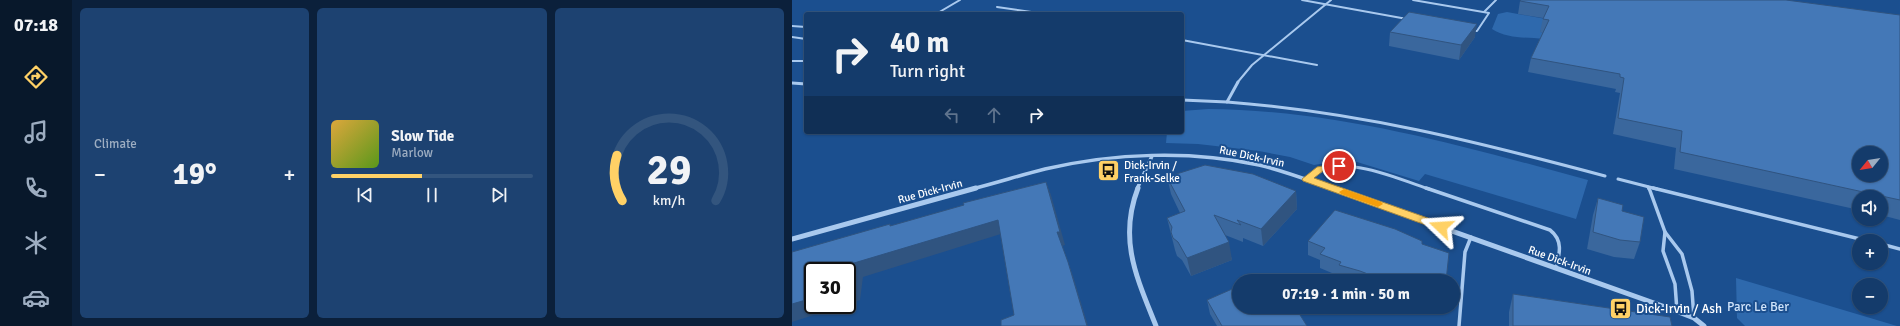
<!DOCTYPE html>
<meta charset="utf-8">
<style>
body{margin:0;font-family:Signika,sans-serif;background:#1d4271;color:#f1f3f6;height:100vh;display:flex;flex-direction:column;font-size:15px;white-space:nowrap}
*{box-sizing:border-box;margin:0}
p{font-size:13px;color:#9dadc1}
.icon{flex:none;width:22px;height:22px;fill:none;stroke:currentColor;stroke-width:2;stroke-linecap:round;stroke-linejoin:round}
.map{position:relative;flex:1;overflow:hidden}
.sheet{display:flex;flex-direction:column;gap:8px;padding:8px;background:#0b203b;width:720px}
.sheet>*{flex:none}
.guide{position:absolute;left:12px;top:12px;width:380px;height:122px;border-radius:4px;box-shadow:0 1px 3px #0004,0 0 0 1px #33557e;background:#143b6b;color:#f1f3f6;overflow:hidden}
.needle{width:26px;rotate:240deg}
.buttons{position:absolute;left:1060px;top:146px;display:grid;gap:8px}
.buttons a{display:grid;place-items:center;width:36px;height:36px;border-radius:50%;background:#143b6b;box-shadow:0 1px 3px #0004,0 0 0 1px #33557e;font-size:20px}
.speed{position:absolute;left:12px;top:262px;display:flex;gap:8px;font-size:20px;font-weight:700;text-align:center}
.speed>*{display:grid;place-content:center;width:52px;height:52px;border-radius:50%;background:#143b6b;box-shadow:0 1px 3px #0004,0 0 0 1px #33557e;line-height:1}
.speed .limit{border:2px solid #111;border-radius:6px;background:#fff;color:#111}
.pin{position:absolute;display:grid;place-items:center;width:34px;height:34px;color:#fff;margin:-17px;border:2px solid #fff;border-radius:50%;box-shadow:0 1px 4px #0007}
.me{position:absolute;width:44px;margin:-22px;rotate:290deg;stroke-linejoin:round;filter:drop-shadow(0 0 3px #0008)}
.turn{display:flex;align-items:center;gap:14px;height:84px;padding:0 20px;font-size:18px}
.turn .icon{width:52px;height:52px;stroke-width:2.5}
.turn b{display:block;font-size:28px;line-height:34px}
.lanes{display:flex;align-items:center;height:38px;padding:0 20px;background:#0003;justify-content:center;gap:20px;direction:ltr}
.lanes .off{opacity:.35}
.big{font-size:30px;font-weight:700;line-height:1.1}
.sheet .tile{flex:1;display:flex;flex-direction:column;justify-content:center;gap:6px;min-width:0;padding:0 14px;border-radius:6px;background:#1d4271}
.sheet .dial{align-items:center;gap:0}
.dial svg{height:104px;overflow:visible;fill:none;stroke:#33557e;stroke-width:7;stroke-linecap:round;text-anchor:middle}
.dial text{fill:#f1f3f6;stroke:none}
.song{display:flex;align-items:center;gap:12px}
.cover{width:48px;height:48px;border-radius:6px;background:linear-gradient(135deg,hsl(40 70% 55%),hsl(90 70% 35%))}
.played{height:4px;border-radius:2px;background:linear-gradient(90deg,#ffd166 45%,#33557e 45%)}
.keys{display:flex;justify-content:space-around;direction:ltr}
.heat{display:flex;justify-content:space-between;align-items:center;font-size:22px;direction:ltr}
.sheet .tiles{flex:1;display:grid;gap:8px;grid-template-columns:repeat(3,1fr)}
.trip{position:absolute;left:440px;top:274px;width:228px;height:40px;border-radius:20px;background:#143b6b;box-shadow:0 1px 3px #0004,0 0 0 1px #33557e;font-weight:700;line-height:40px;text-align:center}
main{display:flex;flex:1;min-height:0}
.dock{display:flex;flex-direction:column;width:72px;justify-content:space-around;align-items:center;background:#08182b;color:#9dadc1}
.dock .icon{width:28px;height:28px}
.dock .on{color:#ffd166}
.dock b{font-size:18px;color:#f1f3f6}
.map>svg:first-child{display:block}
.green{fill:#2e69ad}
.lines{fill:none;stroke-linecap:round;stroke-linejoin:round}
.lane-far2{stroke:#a9c9ee;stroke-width:2}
.lane-far1{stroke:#a9c9ee;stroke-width:3}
.lane{stroke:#a9c9ee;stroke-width:3.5}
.street-far1{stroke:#a9c9ee;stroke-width:3.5}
.street{stroke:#a9c9ee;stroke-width:5}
.wall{fill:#3a679d}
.shaded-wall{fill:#305480}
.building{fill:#4478b7;stroke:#305480;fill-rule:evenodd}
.route{fill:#ffd166;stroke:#a68842}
.slow{fill:#f59e0b}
.labels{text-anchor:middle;stroke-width:4;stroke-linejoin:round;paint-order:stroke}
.street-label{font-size:11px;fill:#fff;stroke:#1b4f8f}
.poi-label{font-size:11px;fill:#fff;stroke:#1b4f8f;text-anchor:start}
.near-park-label{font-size:13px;fill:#cfe3fa;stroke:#1b4f8f}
.near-poi-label{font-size:13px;fill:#fff;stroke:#1b4f8f;text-anchor:start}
</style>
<main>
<nav class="dock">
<b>07:18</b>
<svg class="icon on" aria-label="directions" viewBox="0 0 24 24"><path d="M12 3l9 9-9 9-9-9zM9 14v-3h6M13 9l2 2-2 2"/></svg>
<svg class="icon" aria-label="music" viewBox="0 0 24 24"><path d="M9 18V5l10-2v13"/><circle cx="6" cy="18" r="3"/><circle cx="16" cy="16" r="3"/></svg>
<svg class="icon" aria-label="phone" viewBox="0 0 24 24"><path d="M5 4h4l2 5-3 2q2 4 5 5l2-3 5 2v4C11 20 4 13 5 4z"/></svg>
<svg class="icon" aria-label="climate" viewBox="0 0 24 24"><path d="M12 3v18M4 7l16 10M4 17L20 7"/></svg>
<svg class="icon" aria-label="car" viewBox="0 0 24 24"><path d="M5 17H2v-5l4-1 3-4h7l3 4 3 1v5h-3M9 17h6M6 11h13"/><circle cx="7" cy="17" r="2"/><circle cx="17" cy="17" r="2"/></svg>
</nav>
<section class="sheet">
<div class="tiles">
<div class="tile"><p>Climate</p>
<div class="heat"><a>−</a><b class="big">19°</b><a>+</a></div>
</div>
<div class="tile">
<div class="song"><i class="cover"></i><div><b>Slow Tide</b><p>Marlow</p></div></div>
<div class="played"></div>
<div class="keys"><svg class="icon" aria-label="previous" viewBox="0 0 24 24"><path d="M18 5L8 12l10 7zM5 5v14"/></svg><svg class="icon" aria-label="pause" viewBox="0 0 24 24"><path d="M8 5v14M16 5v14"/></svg><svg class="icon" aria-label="next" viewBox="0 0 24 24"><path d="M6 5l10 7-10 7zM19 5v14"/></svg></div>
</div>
<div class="tile dial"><svg viewBox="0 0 100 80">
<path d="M14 69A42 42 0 1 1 86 69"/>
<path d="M14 69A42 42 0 0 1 10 34" stroke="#ffd166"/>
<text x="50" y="56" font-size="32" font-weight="700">29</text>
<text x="50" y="72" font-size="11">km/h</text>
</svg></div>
</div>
</section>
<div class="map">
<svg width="1108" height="326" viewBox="0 0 1108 326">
<rect width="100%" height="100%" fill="#1b4f8f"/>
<g class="green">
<path d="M715,12L754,19L748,32L754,33L752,39C734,37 715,39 700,29L706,14Z"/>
<path d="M416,109C547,110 671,146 796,180L784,219L633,174L627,181L565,162L551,160L522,165L498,157L467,151L406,144L374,143L375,132H390V111Z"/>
<path d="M944,278L1105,326H953L945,318Z"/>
</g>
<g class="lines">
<g class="lane-far2">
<path d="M510,0L615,19"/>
<path d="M621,0L697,13L685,31H681"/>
<path d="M205,7L253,14"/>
<path d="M692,12L704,0"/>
<path d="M144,14L168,0"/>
<path d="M0,26L14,27"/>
<path d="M0,37L14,39"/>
<path d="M390,40L525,65"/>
<path d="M0,61H14"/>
<path d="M445,83L460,65L539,0"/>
</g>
<g class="lane-far1">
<path d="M446,82L435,102C567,112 686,142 813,176"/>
<path d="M0,83L14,84"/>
<path d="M390,100L435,102"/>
<path d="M515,179C551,151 599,177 637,189"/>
<path d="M826,179L865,189"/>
<path d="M856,187L857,189"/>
</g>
<g class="lane">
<path d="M634,188L758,230C771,240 768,253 764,268"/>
<path d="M857,188L873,232L890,254L900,291L902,318"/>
<path d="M861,188L1076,241"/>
<path d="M873,232L871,251L883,284L885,311"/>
<path d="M1089,244L1108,249"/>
<path d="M667,326L673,252L679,237"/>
</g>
<g class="street-far1">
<path d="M180,189C204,183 229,175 253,169C322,153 398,150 467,165C493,171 518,181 542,189"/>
<path d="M345,189L360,156"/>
</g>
<g class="street">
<path d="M346,188C326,240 345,278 364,326"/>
<path d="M539,188L876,308L902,318L912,326"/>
<path d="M0,239L184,188"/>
</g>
</g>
<g class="wall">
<path d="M728,1L1108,15V220L1089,215V197H1067V210L882,169L884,148L821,134L828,93L823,92L824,89L736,72L739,58L751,33L748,32L751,18L726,14Z"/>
<path d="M598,32L683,37L667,60L597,46Z"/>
<path d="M375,177L504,191L505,209L471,246L451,238V242L433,235L440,260L399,276L390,260L385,256L383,250L375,218L388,213L379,194Z"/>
<path d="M806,198L830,211L848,242L842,259L822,257L795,249L801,215Z"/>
<path d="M516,241L630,244L654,281H555L547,279V276L528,268V260L516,255Z"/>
<path d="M721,294L880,326H717V312Z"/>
<path d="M415,300L515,326H425L418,314Z"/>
<path d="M634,307H651L650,313Z"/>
</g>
<g class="shaded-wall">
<path d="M685,24L683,37L667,60L669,45Z"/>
<path d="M254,182L259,195L273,245L270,246L265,232Z"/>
<path d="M504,191L505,209L471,246L469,229Z"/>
<path d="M206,220L212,233L71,277L68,300L55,304V287L62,263Z"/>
<path d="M437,242L440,260L399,276L395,258Z"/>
<path d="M276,262L281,276L296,326H295Z"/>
<path d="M21,298V305H53L0,322V304Z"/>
</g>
<g class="building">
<path d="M729,0H994L1108,15V200L888,152L890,131L826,118L832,78L828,77V74L739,58L757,20L751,19L757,6L728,1ZM1067,153H1089V175H1067Z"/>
<path d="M617,12L685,24L669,45L598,32Z"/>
<path d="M413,165L461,174L504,191L469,229L445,220L449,225L422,215L437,242L395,258L386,242L381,238L379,232L380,227L375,218L393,211L375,177Z"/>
<path d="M254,182L268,232H265L276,262L295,326H209V320L222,315L206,220L62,263L58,286L55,287V271H21V298L0,304V252L98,224V226L172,205L171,203Z"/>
<path d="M806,198L831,205L830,211L852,217L848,242L828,240L801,232Z"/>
<path d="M543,210L603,229L630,241V244L657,253L654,281H594L568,271L547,265L549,262L528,254L533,248L516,241Z"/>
<path d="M471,276L476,281L486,279L487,281H459Z"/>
<path d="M447,286V307H503L515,326H430L415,300Z"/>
<path d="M721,294L878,317L880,326H721Z"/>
</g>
<path class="route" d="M547,163L551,166L550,168L531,171L522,178L653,224L654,227L653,229H645L511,181L510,179L525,167Z"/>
<path class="slow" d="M552,189L589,202L591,204L586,207L549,194L547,192Z"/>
<defs>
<symbol id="bus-square" viewBox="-11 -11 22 22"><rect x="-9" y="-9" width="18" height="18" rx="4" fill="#ffd166" stroke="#1b4f8f"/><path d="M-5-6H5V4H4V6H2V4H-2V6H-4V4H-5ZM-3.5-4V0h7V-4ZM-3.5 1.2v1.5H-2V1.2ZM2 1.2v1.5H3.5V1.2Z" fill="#111"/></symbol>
</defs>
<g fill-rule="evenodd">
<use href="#bus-square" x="304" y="158" width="25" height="25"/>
<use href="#bus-square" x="816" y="296" width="25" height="25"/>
</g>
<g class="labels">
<g class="street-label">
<text transform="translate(460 156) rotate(12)" y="4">Rue Dick-Irvin</text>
<text transform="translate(138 191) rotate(-15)" y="4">Rue Dick-Irvin</text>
<text transform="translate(768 260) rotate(20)" y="4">Rue Dick-Irvin</text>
</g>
<g class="poi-label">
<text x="332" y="169">Dick-Irvin /<tspan x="332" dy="13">Frank-Selke</tspan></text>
</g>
<g class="near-park-label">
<text x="966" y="311">Parc Le Ber</text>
</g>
<g class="near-poi-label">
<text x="844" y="313">Dick-Irvin / Ash</text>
</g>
</g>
</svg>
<div class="buttons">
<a><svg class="needle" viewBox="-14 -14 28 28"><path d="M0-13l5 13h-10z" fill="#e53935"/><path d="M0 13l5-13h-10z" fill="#9dadc1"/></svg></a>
<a><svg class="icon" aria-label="sound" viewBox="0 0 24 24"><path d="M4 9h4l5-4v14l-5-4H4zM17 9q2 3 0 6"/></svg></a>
<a>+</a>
<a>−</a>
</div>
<div class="speed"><div class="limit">30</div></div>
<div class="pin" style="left:547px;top:166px;background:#d93025"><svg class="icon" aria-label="arrive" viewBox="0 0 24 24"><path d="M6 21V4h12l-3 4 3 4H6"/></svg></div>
<svg class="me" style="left:649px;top:227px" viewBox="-20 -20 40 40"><path d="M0-17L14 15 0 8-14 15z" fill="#ffd166" stroke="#fff" stroke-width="4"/></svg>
<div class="trip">07:19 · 1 min · 50 m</div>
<div class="guide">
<div class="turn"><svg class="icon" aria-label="right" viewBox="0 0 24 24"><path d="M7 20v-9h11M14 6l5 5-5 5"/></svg><div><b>40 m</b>Turn right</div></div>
<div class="lanes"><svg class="icon off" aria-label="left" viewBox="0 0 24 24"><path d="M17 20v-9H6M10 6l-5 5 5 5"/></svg><svg class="icon off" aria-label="ahead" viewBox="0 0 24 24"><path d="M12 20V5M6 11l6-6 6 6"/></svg><svg class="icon" aria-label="right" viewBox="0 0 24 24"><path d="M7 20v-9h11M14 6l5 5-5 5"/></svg></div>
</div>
</div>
</main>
